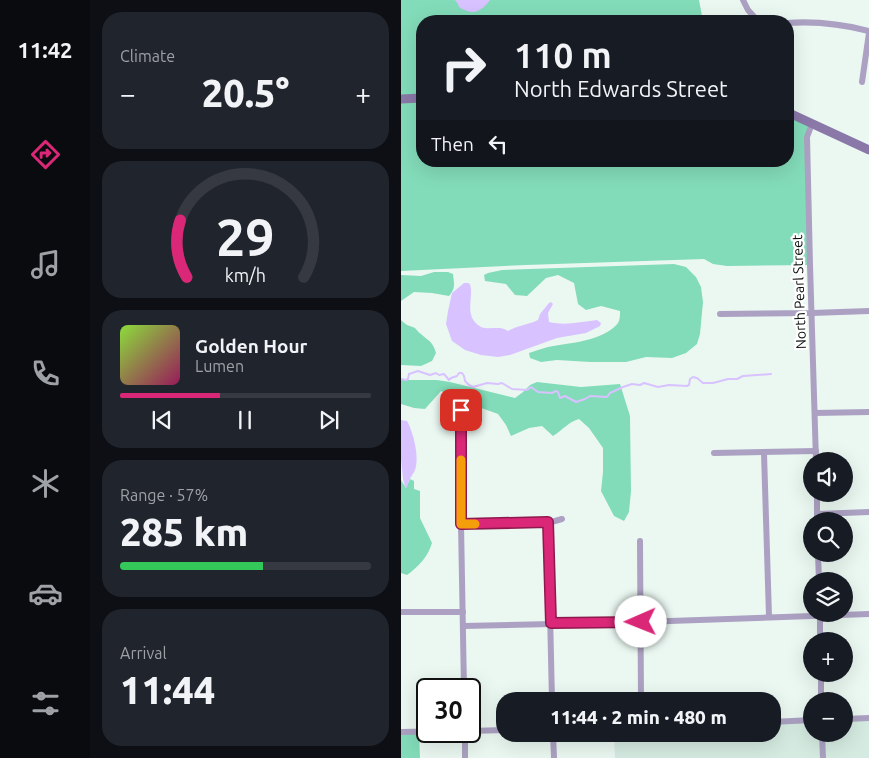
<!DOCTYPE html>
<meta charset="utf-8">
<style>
body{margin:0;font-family:Ubuntu,sans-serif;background:#20242c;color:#f1f3f6;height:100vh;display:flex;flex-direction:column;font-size:19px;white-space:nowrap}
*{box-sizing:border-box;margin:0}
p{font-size:16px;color:#9ea1a6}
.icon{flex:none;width:28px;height:28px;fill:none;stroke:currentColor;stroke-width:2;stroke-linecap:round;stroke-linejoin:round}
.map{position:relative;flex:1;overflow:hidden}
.panel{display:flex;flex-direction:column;gap:12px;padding:12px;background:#0d0f14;width:311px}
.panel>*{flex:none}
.hud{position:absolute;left:15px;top:15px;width:378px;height:152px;border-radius:20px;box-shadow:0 5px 20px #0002;background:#171b24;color:#f1f3f6;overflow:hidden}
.tools{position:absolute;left:402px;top:452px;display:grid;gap:10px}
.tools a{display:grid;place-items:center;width:50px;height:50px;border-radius:50%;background:#171b24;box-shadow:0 5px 20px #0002;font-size:25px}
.speed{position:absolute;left:15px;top:678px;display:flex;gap:10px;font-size:25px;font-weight:700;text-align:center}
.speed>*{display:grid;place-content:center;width:65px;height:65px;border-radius:50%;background:#171b24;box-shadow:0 5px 20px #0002;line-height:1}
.speed .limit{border:2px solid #111;border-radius:8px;background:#fff;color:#111}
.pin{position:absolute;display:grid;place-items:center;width:42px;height:42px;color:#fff;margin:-21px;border-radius:10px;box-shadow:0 2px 8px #0006}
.me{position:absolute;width:55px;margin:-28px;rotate:269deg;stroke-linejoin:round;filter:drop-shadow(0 0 4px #0008)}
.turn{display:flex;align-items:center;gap:18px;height:105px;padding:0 15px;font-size:22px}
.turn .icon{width:65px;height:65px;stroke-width:2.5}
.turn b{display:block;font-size:35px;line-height:42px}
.then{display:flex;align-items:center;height:48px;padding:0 15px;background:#0003;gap:10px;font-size:19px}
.big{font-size:38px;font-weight:800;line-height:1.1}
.panel .widget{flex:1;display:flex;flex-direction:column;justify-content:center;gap:8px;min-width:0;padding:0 18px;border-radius:20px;background:#20242c}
.panel .dial{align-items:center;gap:0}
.dial svg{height:130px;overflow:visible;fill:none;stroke:#363941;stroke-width:7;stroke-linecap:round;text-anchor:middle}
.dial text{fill:#f1f3f6;stroke:none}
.song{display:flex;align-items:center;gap:15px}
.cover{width:60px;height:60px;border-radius:8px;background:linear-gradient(135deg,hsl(90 70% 55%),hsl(330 70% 35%))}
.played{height:5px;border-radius:2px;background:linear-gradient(90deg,#db2777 40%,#363941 40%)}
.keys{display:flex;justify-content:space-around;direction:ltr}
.heat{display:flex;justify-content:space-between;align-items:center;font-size:28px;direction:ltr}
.charge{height:8px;border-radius:4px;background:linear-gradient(90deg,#34c759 57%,#363941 0)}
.trip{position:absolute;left:95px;top:692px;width:285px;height:50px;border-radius:20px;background:#171b24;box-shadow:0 5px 20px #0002;font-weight:800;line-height:50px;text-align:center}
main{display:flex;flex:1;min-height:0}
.menu{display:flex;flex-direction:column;width:90px;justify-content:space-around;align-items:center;background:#090b0e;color:#9ea1a6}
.menu .icon{width:35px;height:35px}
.menu .on{color:#db2777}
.menu b{font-size:22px;color:#f1f3f6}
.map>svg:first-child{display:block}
.built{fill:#d5ebe1}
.green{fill:#83dcb9}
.water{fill:#d8c2ff}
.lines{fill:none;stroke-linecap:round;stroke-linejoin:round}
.stream{stroke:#d8c2ff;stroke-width:2}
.street{stroke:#aca1c2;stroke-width:6}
.secondary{stroke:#8a78a8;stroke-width:9}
.route-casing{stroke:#8e194d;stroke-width:12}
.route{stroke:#db2777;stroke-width:9}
.slow{stroke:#f59e0b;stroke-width:9}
.labels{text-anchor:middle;stroke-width:4.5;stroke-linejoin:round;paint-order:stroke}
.street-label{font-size:14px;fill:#090d0b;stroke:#fff}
</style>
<main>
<nav class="menu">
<b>11:42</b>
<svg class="icon on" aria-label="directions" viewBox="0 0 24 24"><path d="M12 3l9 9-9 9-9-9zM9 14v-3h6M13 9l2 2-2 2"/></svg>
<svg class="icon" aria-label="music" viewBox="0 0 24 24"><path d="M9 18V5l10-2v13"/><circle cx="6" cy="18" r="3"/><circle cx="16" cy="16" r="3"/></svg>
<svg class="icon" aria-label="phone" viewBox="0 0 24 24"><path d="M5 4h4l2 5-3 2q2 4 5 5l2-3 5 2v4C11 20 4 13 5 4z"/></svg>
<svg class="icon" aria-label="climate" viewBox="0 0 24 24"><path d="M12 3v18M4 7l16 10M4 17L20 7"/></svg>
<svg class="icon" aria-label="car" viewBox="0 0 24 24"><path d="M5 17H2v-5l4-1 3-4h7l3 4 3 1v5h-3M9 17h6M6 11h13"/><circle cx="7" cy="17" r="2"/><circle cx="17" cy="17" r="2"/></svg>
<svg class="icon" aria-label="filters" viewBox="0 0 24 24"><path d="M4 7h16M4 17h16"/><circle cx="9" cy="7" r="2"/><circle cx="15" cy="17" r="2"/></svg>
</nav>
<section class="panel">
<div class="widget"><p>Climate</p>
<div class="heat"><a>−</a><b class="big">20.5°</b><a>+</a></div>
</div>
<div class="widget dial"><svg viewBox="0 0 100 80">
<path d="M14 69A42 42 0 1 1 86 69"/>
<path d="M14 69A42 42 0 0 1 10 34" stroke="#db2777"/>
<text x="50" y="56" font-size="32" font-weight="700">29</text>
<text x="50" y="72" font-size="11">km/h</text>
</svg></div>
<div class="widget">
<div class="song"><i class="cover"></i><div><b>Golden Hour</b><p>Lumen</p></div></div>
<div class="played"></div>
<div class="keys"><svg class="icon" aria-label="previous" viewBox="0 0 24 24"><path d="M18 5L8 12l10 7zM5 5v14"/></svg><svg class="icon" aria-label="pause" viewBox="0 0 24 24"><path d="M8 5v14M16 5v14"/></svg><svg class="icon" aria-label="next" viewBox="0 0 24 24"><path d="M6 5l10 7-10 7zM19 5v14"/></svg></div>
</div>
<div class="widget"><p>Range · 57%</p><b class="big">285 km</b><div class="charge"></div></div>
<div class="widget"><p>Arrival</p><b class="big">11:44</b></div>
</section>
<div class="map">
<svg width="468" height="758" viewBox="0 0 468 758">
<rect width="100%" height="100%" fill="#ebf8f2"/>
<path class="built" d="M468,718V758H214L213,734H371V722L411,720V734H444V719Z"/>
<g class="green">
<path d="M0,0H298L302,21H21V161H386V112L411,124L407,132L409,265L326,266L312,264L303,259L125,265L0,271Z"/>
<path d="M273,264L285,267L295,277L300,287L302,302L299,334L296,344L285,353L271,358L245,357L225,362H189L156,360L140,362L129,358L128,353C134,351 140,349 147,347C168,343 203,341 217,323C219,320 219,315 219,311L200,306L185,310L177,304L173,283L157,275L145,278L126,296L114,295L105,284L84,281L83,275L87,273L101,270Z"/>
<path d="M33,272H47L52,274C53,284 55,288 48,296L31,293L13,292L0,301V275L20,276Z"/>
<path d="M0,320C6,326 7,325 14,328C16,330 18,333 20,334C28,341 32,342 35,353L31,361L20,366L0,365Z"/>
<path d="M0,380H36L49,382L114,398L122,392L129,385L136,382L180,387L219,384L229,416L230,491L228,512L223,521L213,516L200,491L202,472V448L188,428L178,419C166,423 163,429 152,436L141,426L128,428L110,436L105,425L97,414L61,401L40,391L24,409L13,408L0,404Z"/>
<path d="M9,479L13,481V489L19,491V518L31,543C27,557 17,567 6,575L0,573V480L5,488Z"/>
<path d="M18,731L19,758H0V732Z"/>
</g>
<g class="water">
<path d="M54,0H89C80,12 72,16 58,7L57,4Z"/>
<path d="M63,283H67L69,284C73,298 63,314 77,325C80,327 81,328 84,328C92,329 100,326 107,331C117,325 127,325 137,320L139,314L148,303L150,302L152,304L147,313L148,322C164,326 179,322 196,320L200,323L199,326L185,333L156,338L109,355L97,357L80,355L64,350L51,341L45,324L47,311L51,293Z"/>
<path d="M0,420L6,421C12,431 19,458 14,470C11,476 8,479 6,487L5,488L4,487L2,479L0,459Z"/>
</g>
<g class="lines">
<path class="stream" d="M0,379L5,380L7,379L8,374L17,371L29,375L35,373L38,375L43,374L48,380L50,378L56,376L58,373H61L63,376L64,381L68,385L72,387L86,383L97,384L101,383L111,389L126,390L130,387L137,392L151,393L155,391L157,392L159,398L164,396L175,402L184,399L189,396L206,397L209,393L222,387L231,384L239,385L243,383L257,387L268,385L286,386L288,385L289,379L292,377L296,378L302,383H312L327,379H336L342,376L370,374"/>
<g class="street">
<path d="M342,0L347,10L357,21"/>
<path d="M386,23C413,21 441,24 468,31"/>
<path d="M461,82L468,33"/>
<path d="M411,124L406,137L409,265L415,461"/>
<path d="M319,314L411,313L468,311"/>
<path d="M60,410V524L63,689"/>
<path d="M414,413L468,412"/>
<path d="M313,453L415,451"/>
<path d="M363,453L368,617"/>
<path d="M416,494V521"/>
<path d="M416,514L468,512"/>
<path d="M147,523L151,701"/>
<path d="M60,524L147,523L161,519"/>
<path d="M239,541L240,701"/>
<path d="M417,554L418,581"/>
<path d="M0,612H62"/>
<path d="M419,614V641"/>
<path d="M62,626L240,622L468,614"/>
<path d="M420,674V701"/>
<path d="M444,719L468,718"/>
<path d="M371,722L411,720"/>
<path d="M64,731V758"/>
<path d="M69,731L104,730"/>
<path d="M0,732L47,731"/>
<path d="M152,734L153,758"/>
<path d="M421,734L422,758"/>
</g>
<g class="secondary">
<path d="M0,99L21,98"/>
<path d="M386,112L468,150"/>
</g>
</g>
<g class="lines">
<defs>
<path id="route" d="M60,410V524L147,522L150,623L240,622"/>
</defs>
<use href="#route" class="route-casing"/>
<use href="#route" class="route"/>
<path class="slow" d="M60,460V524H74"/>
</g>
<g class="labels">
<g class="street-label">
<text transform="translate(398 292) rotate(-92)" y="5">North Pearl Street</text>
</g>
</g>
</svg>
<div class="tools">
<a><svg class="icon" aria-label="sound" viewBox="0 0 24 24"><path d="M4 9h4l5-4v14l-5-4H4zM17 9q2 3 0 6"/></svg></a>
<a><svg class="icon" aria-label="search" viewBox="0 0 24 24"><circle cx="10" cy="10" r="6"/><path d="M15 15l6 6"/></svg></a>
<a><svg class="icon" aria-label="layers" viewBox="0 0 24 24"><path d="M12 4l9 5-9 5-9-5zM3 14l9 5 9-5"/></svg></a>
<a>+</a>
<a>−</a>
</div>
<div class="speed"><div class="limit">30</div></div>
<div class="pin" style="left:60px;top:410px;background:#d93025"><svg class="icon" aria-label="arrive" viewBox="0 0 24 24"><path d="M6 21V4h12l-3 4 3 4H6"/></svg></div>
<svg class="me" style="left:240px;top:622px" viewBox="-20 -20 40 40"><circle r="19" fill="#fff"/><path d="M0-13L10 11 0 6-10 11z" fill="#db2777"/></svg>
<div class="trip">11:44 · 2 min · 480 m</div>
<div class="hud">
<div class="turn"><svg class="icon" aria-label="right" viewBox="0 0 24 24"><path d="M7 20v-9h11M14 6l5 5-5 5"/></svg><div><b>110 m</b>North Edwards Street</div></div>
<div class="then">Then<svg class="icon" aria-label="left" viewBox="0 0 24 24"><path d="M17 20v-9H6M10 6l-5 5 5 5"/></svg></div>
</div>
</div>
</main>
